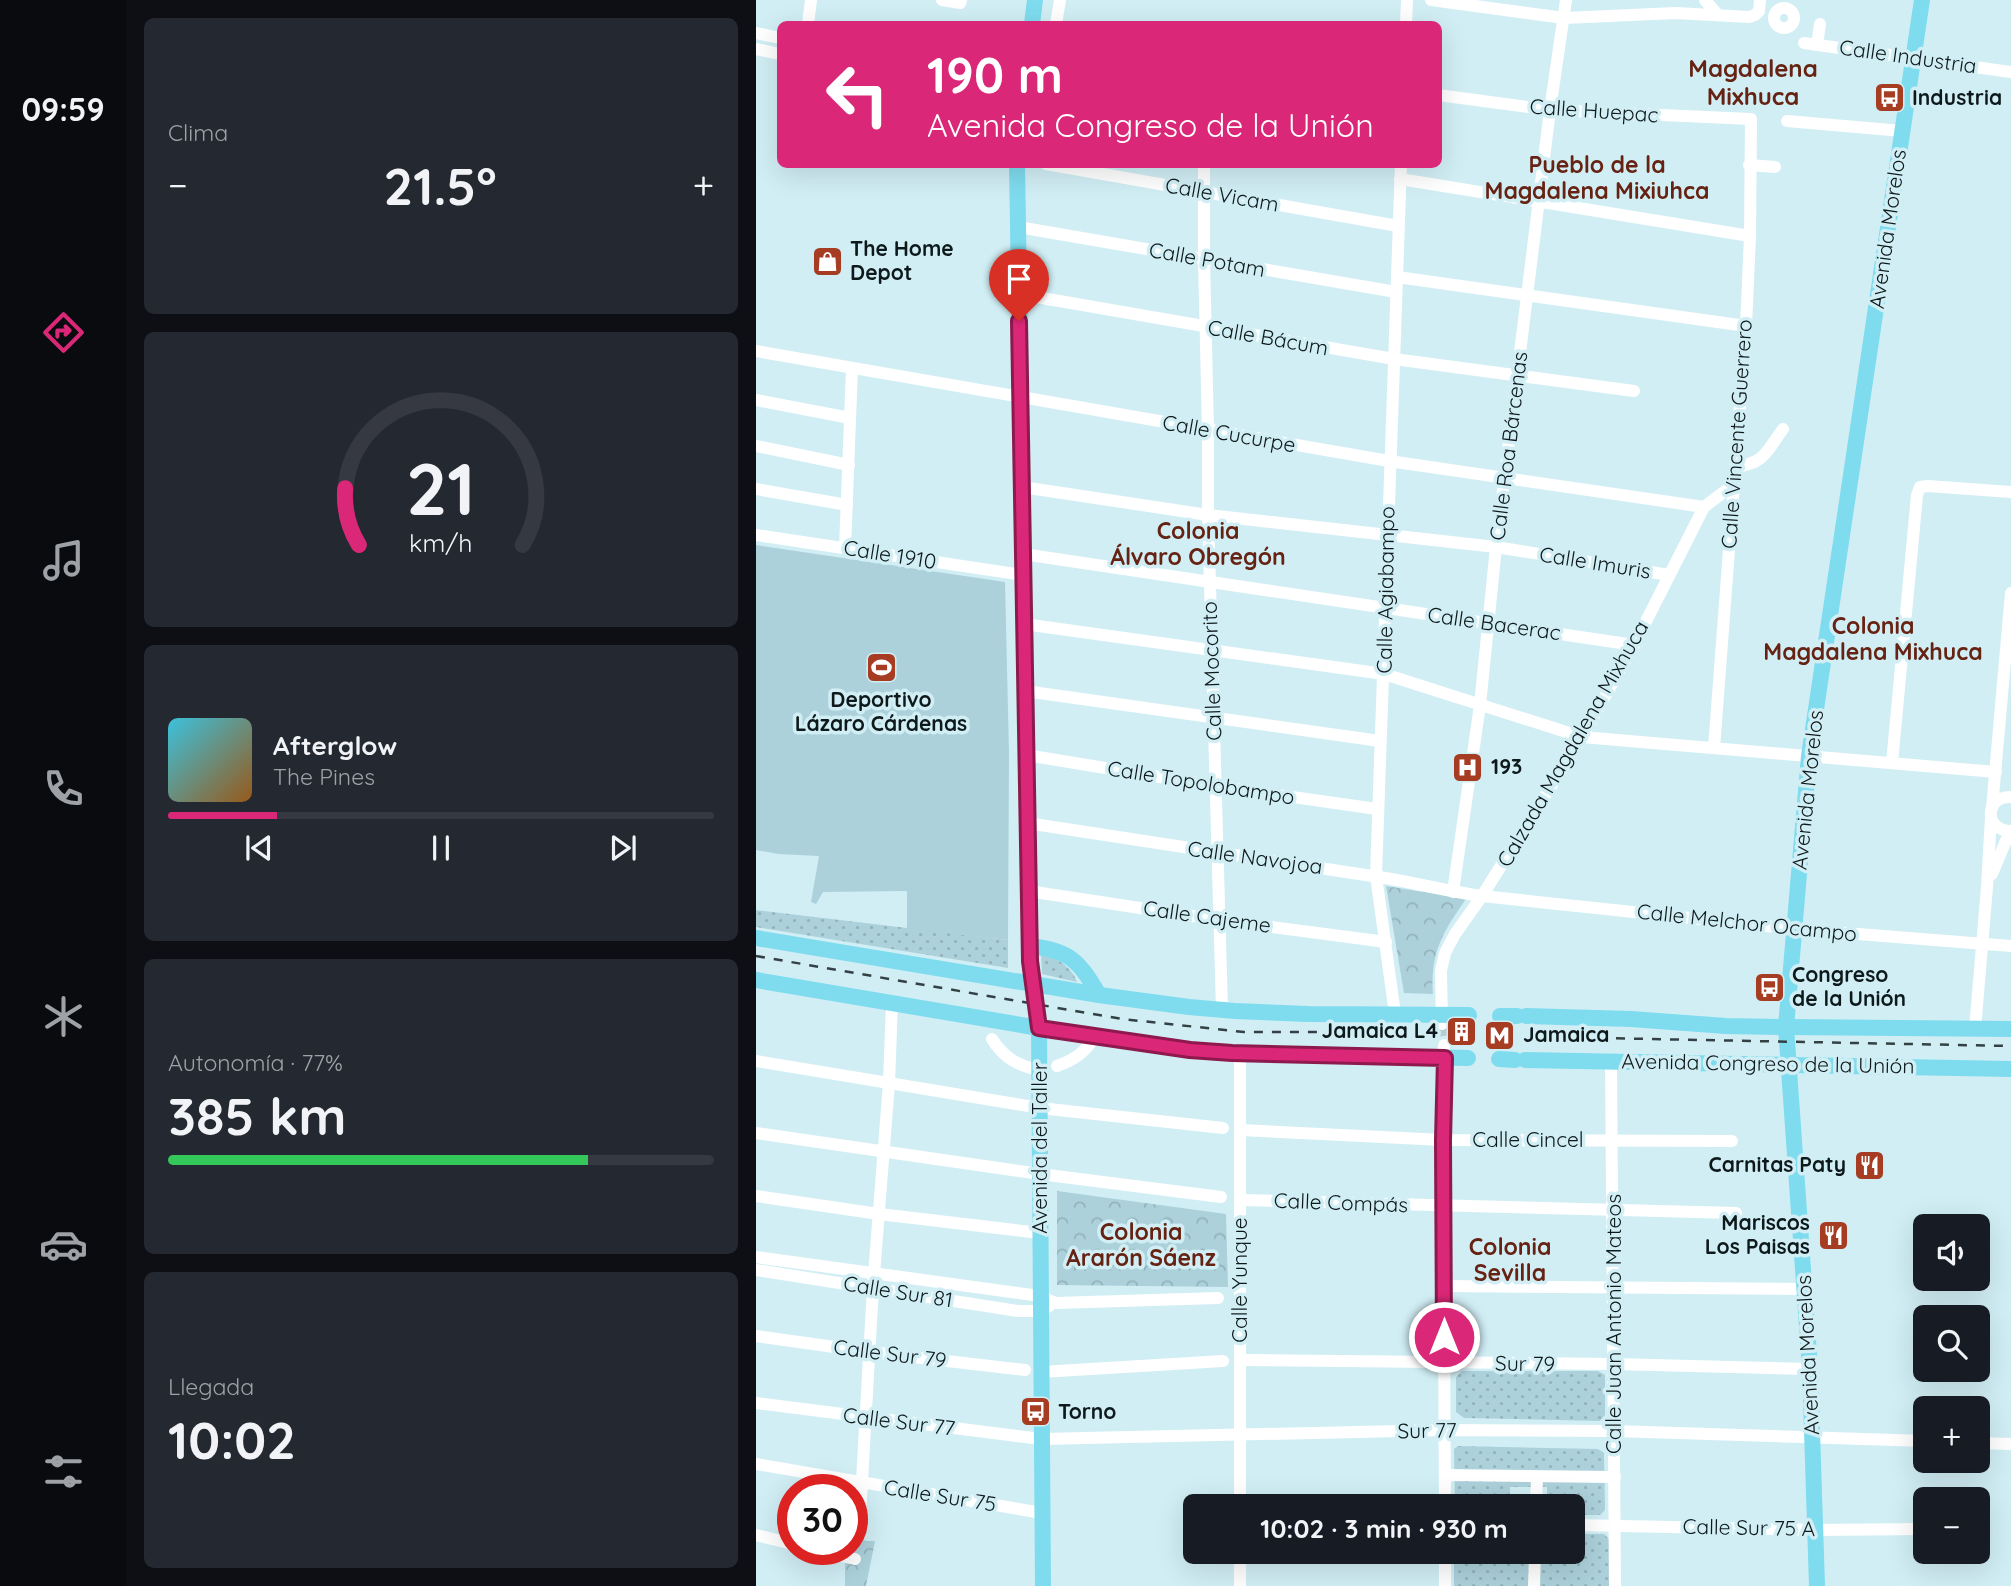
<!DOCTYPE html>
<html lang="es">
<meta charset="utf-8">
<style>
body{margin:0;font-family:Quicksand,sans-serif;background:#242831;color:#f1f3f6;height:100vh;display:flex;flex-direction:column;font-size:26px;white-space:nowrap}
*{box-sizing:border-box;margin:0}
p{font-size:23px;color:#9ea1a6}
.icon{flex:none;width:38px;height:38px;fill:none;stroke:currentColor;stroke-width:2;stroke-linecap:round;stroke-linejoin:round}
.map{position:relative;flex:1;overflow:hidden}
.drawer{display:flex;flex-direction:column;gap:18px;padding:18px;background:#0d0f14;width:630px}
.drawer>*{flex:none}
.top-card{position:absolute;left:21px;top:21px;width:665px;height:147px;border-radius:10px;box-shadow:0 7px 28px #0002;background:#db2777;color:#fff;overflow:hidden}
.buttons{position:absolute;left:1157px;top:1214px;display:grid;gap:14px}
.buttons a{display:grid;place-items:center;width:77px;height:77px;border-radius:10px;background:#171b24;box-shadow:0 7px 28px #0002;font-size:35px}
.speed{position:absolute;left:21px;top:1474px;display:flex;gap:14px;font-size:35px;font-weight:700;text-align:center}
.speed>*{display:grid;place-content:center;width:91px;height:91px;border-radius:50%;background:#171b24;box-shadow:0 7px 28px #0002;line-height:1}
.speed .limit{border:10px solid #d22;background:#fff;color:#111}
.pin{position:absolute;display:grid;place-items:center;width:60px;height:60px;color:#fff;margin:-72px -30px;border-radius:50% 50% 50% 0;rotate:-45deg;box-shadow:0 0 7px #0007}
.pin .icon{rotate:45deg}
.me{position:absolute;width:77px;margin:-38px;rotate:0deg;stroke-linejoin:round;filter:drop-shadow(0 0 5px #0008)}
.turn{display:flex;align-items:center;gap:24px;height:147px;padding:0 35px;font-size:32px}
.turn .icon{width:91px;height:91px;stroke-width:2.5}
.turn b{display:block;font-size:49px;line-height:60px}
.big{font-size:52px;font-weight:700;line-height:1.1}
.drawer .widget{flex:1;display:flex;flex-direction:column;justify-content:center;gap:10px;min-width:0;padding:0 24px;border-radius:10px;background:#242831}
.drawer .dial{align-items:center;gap:0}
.dial svg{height:182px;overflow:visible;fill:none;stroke:#363941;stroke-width:7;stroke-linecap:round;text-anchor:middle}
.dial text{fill:#f1f3f6;stroke:none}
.song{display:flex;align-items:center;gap:21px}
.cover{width:84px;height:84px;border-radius:10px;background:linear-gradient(135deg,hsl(190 70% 55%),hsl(30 70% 35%))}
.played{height:7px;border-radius:4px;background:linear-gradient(90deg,#db2777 20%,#363941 20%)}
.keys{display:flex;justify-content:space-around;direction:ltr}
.heat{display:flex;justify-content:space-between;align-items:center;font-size:38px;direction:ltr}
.charge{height:10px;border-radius:5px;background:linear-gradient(90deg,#34c759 77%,#363941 0)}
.trip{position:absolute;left:427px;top:1494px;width:402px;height:70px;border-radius:10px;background:#171b24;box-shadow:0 7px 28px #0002;font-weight:700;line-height:70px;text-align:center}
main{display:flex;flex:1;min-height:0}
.tab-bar{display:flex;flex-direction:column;width:126px;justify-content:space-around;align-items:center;background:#090b0e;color:#9ea1a6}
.tab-bar .icon{width:49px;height:49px}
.tab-bar .active{color:#db2777}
.tab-bar b{font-size:32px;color:#f1f3f6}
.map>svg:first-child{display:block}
.grass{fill:url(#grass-dots)}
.forest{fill:url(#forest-crowns)}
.pitch{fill:#acd1db}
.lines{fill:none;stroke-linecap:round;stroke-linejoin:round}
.minor-tunnel{stroke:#b4ced4;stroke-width:12;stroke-dasharray:12 6;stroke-linecap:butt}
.minor{stroke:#fff;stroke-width:12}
.major{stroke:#7edcee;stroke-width:16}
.rail{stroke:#334144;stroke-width:2.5;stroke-dasharray:9 9;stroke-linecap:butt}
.route-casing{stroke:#8e194d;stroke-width:18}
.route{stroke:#db2777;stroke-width:12}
.labels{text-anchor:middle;stroke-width:7;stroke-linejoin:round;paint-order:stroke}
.street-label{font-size:21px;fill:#0e191b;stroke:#d1eef5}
.poi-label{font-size:21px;font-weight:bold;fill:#0e191b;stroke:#d1eef5;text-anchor:start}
.neighbourhood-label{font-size:23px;font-weight:bold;fill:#662313;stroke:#d1eef5}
.quarter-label{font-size:24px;font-weight:bold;fill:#662313;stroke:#d1eef5}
</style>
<main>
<nav class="tab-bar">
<b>09:59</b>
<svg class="icon active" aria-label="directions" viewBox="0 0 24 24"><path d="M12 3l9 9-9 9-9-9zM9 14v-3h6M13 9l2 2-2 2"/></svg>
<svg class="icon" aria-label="music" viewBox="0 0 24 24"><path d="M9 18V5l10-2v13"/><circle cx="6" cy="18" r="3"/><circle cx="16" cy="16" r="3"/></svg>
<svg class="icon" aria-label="phone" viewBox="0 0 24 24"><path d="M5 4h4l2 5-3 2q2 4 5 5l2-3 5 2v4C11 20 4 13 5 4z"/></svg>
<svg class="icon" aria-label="climate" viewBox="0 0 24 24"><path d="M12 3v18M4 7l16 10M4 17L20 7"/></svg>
<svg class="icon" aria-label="car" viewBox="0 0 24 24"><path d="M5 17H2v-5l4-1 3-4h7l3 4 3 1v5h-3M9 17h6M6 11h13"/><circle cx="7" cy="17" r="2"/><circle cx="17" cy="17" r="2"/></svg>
<svg class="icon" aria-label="filters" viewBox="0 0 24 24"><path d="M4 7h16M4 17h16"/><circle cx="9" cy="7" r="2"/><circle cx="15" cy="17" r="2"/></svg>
</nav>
<section class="drawer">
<div class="widget"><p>Clima</p>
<div class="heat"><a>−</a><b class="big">21.5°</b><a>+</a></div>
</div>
<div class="widget dial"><svg viewBox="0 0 100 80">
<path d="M14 69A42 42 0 1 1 86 69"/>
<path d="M14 69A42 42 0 0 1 8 44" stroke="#db2777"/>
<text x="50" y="56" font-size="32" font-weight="700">21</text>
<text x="50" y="72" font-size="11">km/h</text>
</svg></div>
<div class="widget">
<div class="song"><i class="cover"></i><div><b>Afterglow</b><p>The Pines</p></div></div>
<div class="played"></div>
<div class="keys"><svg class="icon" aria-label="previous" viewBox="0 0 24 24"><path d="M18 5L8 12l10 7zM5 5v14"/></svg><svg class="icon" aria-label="pause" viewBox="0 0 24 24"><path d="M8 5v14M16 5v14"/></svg><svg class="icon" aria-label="next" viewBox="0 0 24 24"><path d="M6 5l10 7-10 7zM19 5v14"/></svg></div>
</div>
<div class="widget"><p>Autonomía · 77%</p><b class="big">385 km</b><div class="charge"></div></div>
<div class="widget"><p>Llegada</p><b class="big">10:02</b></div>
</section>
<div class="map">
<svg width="1255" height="1586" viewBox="0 0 1255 1586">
<defs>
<pattern id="grass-dots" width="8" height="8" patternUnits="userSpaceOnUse" patternTransform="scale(1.75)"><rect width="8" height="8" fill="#acd1db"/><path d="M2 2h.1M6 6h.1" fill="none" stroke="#93b3bb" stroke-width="1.8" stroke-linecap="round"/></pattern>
<pattern id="forest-crowns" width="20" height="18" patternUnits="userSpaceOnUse" patternTransform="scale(1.75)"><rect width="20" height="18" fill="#acd1db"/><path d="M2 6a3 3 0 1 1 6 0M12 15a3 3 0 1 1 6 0" fill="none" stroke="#93b3bb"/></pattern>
</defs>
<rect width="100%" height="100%" fill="#d1eef5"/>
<g class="grass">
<path d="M0,910L252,940V968L0,927Z"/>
<path d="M285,952C300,959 315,965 321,982L286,974Z"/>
<path d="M706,1371H842L849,1375V1415L844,1421L708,1418L700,1412V1377Z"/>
<path d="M702,1446L842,1449L848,1453L849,1510L844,1515H817V1507H791V1487H754V1507H699L698,1449Z"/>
<path d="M817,1534H848L854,1540L853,1586H698V1552H749L750,1559L797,1560V1552H817Z"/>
</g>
<g class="forest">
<path d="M630,886L710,899C687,932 674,952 677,994L648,993Z"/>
<path d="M301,1191L470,1214L472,1287L301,1285Z"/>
<path d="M96,1537L111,1541H119L110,1586H89V1549H96Z"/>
</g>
<path class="pitch" d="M0,545L249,582L253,754L252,940L151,929V891L67,892L60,904L55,902L63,856L22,854L0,850Z"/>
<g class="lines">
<path class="minor-tunnel" d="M686,1024L688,1045"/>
<g class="minor">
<path d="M186,0L204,3L205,0"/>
<path d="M675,0L808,18L920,13L993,17L999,15L1003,11L1004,0"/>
<path d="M949,0L961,14"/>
<circle cx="1028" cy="18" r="10"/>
<path d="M52,24L55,0"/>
<path d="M300,24L304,0"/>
<path d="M650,24L651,0"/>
<path d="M0,33L24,38"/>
<path d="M1048,43L1255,72"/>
<path d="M1061,45L1064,24"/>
<path d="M0,49L24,54"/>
<path d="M682,95L794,110L995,119L994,236L990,326L958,748"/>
<path d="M1031,121L1146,131"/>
<path d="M290,164L642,226"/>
<path d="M448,164V260L452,430V515L466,1010"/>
<path d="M993,165L1019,167"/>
<path d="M644,179L994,236"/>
<path d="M262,227L640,292"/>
<path d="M641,277L990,326"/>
<path d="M263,294L638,359L878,391"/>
<path d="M0,351L633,461L948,507"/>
<path d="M0,400L94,418"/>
<path d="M0,446L93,465"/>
<path d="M979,467C1009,463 1010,452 1027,429"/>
<path d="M266,487L452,515L740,547L913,575"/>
<path d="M0,489L91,505"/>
<path d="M0,535L267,575"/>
<path d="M89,548L96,368"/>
<path d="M267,554L878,645"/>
<path d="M268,624L628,674L826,737L1240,772"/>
<path d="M269,691L624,741"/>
<path d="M270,755L459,786L621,809"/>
<path d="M1136,763L1161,495L1164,487L1172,486L1255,492"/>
<path d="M1255,797C1228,796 1228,831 1255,831"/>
<path d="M1236,808L1255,593"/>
<path d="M271,823C386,841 501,858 616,876C653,881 689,891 726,896L1038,929L1255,946"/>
<path d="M1236,874L1254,831"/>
<path d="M272,891L463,920L630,942"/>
<path d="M697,892L724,705L740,547L794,110L810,0"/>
<path d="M639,1014L620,876L645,164"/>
<path d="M686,1024L685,971L689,953L699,934L726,896L826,737L878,645L948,507L977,485"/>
<path d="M1219,1029L1231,887L1235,817"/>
<path d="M236,1039C248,1058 262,1066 284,1070"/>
<path d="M688,1045L687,1140L689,1507"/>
<path d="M484,1054V1507"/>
<path d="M0,1061L284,1108L467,1128"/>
<path d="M855,1062L859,1586"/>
<path d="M301,1066C318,1060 330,1052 339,1036"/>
<path d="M485,1130L687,1140L976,1141"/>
<path d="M0,1133L284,1174L465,1197"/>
<path d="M0,1196L123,1214L284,1233"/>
<path d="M485,1200L980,1213"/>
<path d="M0,1257L284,1296L299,1303L462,1298"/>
<path d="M0,1270L262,1311H284L293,1306"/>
<path d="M688,1286L1049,1289"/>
<path d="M0,1336L114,1352L269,1370"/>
<path d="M484,1360L858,1364L1054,1369"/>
<path d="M285,1372L467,1361"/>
<path d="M0,1403L285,1439L689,1430L858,1431L1169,1441"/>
<path d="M1222,1443L1255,1444"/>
<path d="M0,1464L286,1513"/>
<path d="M689,1475L859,1477"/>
<path d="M550,1507H555"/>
<path d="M780,1507L781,1477"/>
<path d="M817,1525L1060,1530L1169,1529"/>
<path d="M103,1534L117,1287L133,1083L136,1003"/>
<path d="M0,1535L37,1544"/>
<path d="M56,1549L99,1559"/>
<path d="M484,1554H538L542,1552"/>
<path d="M484,1586V1552"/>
<path d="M689,1586V1552"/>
<path d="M778,1586L779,1552"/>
</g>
<g class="major">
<path d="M276,24L279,0"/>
<path d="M261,164L274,961L283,1028L287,1586"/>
<path d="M0,938L343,995L433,1007L479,1011L552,1014L713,1015"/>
<path d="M273,946C314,950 323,961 343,995"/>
<path d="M0,980L283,1028L434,1050L484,1054L712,1058"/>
<path d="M744,1016H761"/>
<path d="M770,1016L875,1019L970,1026L1030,1027L1255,1029"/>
<path d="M743,1059L759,1060"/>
<path d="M769,1060L1255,1069"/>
<path d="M1061,1586L1054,1369L1030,1027L1053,756L1166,0"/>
</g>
<g class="rail">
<path d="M0,956L366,1019L488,1032H568"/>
<path d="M842,1038L1255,1046"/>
</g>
</g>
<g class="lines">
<defs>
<path id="route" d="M263,321L274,961L283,1028L434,1050L476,1053L689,1058L687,1140L688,1337"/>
</defs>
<use href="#route" class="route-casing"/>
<use href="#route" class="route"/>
</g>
<defs>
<symbol id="bus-square" viewBox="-11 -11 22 22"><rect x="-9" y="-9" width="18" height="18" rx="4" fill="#a63d23" stroke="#d1eef5"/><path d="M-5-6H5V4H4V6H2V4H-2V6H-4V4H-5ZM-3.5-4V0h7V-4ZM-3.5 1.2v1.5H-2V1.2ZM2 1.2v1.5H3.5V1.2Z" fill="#fff"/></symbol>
<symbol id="shop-square" viewBox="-11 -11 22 22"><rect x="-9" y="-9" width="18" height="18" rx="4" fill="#a63d23" stroke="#d1eef5"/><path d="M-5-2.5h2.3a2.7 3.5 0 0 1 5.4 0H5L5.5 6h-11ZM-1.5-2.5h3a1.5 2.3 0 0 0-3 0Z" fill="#fff"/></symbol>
<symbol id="stadium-square" viewBox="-11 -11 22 22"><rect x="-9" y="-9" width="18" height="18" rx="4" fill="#a63d23" stroke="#d1eef5"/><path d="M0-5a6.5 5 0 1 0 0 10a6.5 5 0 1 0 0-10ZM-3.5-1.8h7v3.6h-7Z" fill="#fff"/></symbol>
<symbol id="hospital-square" viewBox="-11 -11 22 22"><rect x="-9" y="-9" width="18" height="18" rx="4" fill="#a63d23" stroke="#d1eef5"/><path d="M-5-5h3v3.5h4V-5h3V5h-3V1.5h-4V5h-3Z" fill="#fff"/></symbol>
<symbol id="building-square" viewBox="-11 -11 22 22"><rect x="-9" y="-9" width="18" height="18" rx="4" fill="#a63d23" stroke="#d1eef5"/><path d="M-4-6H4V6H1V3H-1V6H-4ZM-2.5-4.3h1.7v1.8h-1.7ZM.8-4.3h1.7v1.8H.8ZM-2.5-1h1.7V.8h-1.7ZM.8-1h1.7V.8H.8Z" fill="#fff"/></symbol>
<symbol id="metro-square" viewBox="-11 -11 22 22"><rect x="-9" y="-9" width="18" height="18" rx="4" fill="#a63d23" stroke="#d1eef5"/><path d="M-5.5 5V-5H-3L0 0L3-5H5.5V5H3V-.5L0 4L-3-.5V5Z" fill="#fff"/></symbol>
<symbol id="restaurant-square" viewBox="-11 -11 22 22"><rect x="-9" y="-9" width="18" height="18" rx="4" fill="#a63d23" stroke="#d1eef5"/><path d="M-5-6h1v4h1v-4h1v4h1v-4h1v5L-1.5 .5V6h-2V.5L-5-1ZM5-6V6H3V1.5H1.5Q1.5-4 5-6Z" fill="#fff"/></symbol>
</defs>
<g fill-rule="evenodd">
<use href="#bus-square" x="1116" y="80" width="35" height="35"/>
<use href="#shop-square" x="54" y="244" width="35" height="35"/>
<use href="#stadium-square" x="108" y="650" width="35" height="35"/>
<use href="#hospital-square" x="694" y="750" width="35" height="35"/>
<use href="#bus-square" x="996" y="970" width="35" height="35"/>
<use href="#building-square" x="688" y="1014" width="35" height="35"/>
<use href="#metro-square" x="726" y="1018" width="35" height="35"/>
<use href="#restaurant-square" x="1096" y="1148" width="35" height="35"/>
<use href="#restaurant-square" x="1060" y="1218" width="35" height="35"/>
<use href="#bus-square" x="262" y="1394" width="35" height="35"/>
</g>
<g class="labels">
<g class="street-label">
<text transform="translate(1152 57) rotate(8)" y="7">Calle Industria</text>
<text transform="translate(838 111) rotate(4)" y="7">Calle Huepac</text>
<text transform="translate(466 195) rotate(10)" y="7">Calle Vicam</text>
<text transform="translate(1132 229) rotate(-82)" y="7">Avenida Morelos</text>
<text transform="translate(451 260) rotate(10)" y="7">Calle Potam</text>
<text transform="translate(512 338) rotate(10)" y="7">Calle Bácum</text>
<text transform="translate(473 434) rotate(10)" y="7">Calle Cucurpe</text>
<text transform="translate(981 434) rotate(-86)" y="7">Calle Vincente Guerrero</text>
<text transform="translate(753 446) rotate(-83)" y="7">Calle Roa Bárcenas</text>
<text transform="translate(134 555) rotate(9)" y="7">Calle 1910</text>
<text transform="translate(839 563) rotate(9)" y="7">Calle Imuris</text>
<text transform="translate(630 590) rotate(-89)" y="7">Calle Agiabampo</text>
<text transform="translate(738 624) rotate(8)" y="7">Calle Bacerac</text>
<text transform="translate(456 671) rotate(-92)" y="7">Calle Mocorito</text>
<text transform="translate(817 744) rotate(-60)" y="7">Calzada Magdalena Mixhuca</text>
<text transform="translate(445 783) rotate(9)" y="7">Calle Topolobampo</text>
<text transform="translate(1052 790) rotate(-84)" y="7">Avenida Morelos</text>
<text transform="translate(499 858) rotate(8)" y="7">Calle Navojoa</text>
<text transform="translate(451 917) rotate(8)" y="7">Calle Cajeme</text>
<text transform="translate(991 923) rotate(6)" y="7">Calle Melchor Ocampo</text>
<text transform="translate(1012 1064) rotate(1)" y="7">Avenida Congreso de la Unión</text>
<text x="772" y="1147">Calle Cincel</text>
<text transform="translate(284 1148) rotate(-90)" y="7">Avenida del Taller</text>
<text transform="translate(585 1203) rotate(2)" y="7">Calle Compás</text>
<text transform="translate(484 1280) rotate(-90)" y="7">Calle Yunque</text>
<text transform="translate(142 1292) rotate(9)" y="7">Calle Sur 81</text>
<text transform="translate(858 1324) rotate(-90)" y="7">Calle Juan Antonio Mateos</text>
<text transform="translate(134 1354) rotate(7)" y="7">Calle Sur 79</text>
<text transform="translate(1052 1355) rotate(-93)" y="7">Avenida Morelos</text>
<text transform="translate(769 1364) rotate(1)" y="7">Sur 79</text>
<text transform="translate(143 1422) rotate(7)" y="7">Calle Sur 77</text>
<text transform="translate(671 1431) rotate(-1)" y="7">Sur 77</text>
<text transform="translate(184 1496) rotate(9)" y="7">Calle Sur 75</text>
<text transform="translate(993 1528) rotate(1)" y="7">Calle Sur 75 A</text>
</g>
<g class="poi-label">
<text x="1156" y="105">Industria</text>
<text x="94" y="256">The Home<tspan x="94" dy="24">Depot</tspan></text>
<text x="125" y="707" text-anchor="middle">Deportivo<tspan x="125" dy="24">Lázaro Cárdenas</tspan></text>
<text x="735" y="774">193</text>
<text x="1036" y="982">Congreso<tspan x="1036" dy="24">de la Unión</tspan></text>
<text x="682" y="1038" text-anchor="end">Jamaica L4</text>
<text x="767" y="1042">Jamaica</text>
<text x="1090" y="1172" text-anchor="end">Carnitas Paty</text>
<text x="1054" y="1230" text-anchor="end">Mariscos<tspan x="1054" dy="24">Los Paisas</tspan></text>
<text x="302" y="1419">Torno</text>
</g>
<g class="neighbourhood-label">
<text x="841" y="173">Pueblo de la<tspan x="841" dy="26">Magdalena Mixiuhca</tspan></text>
<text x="442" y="539">Colonia<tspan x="442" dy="26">Álvaro Obregón</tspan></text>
<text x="1117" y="634">Colonia<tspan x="1117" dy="26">Magdalena Mixhuca</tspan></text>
<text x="385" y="1240">Colonia<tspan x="385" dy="26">Ararón Sáenz</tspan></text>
<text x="754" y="1255">Colonia<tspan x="754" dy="26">Sevilla</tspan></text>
</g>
<g class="quarter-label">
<text x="997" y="77">Magdalena<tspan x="997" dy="28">Mixhuca</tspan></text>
</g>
</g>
</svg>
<div class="buttons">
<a><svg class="icon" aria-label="sound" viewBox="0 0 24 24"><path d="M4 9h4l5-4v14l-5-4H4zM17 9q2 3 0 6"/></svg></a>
<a><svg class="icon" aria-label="search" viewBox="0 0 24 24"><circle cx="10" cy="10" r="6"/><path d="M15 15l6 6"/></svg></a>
<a>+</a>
<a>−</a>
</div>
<div class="speed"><div class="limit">30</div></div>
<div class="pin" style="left:263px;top:321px;background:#d93025"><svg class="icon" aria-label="arrive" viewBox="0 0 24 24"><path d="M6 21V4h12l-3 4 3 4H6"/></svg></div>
<svg class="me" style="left:688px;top:1337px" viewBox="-20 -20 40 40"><circle r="17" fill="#db2777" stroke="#fff" stroke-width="3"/><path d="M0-11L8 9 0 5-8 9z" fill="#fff"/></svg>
<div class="trip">10:02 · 3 min · 930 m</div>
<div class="top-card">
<div class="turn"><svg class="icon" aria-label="left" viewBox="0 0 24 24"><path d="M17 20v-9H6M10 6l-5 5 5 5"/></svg><div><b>190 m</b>Avenida Congreso de la Unión</div></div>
</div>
</div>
</main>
